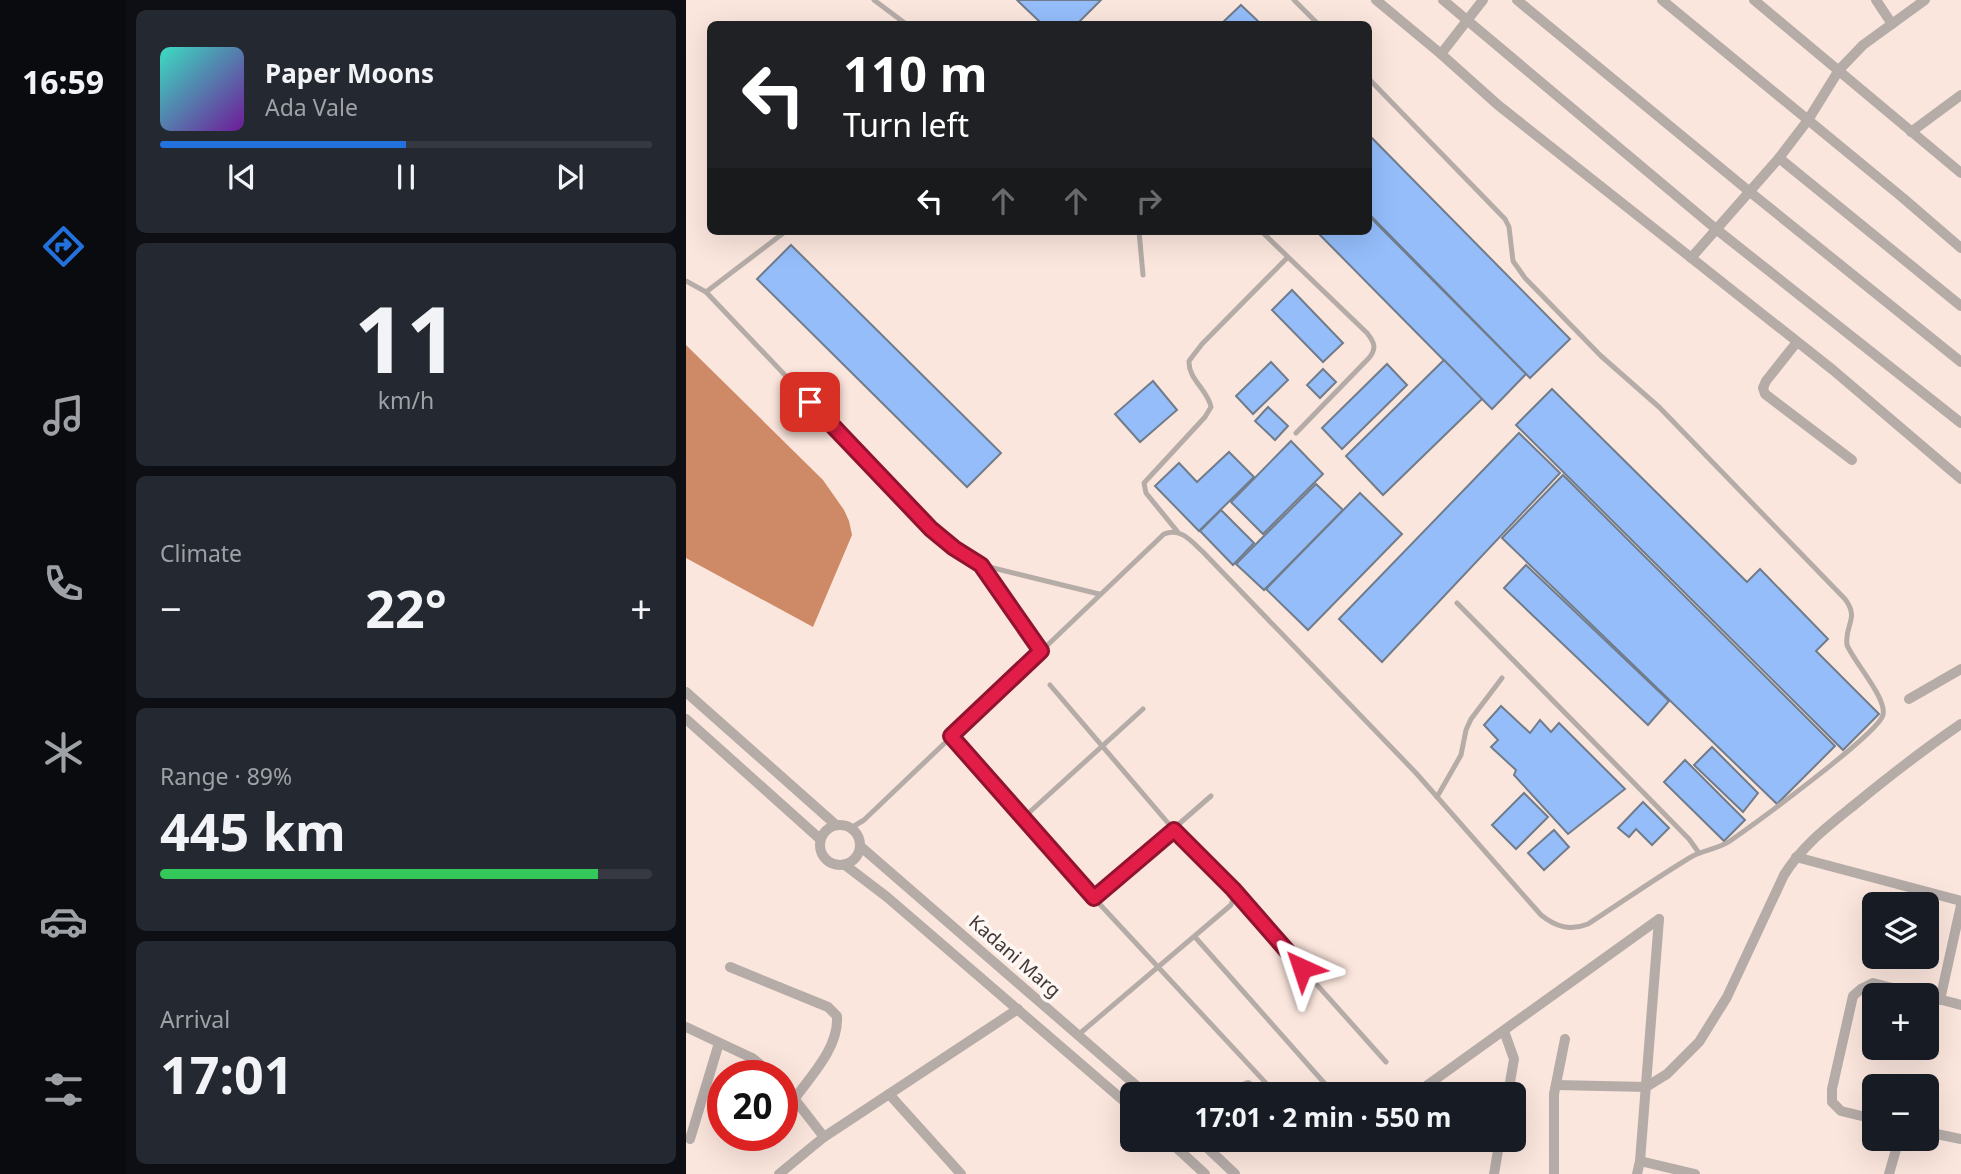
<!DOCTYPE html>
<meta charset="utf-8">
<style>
body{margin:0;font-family:"Noto Sans",sans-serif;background:#242831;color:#f1f3f6;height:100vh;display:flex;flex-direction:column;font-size:26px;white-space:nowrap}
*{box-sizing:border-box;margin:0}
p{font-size:23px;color:#9ea1a6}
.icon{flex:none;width:38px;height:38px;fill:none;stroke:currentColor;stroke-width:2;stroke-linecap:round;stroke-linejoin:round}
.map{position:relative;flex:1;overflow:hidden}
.details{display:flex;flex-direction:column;gap:10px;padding:10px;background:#0d0f14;width:560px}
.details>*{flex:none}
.top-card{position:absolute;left:21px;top:21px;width:665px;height:214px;border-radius:10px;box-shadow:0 7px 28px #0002;background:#202124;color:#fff;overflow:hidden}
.buttons{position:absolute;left:1176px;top:892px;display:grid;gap:14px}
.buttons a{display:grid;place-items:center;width:77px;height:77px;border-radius:10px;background:#171b24;box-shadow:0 7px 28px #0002;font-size:35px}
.speed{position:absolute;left:21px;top:1060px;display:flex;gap:14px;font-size:35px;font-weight:700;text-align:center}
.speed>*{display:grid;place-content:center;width:91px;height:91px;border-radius:50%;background:#171b24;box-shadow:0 7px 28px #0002;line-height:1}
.speed .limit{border:10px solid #d22;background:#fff;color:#111}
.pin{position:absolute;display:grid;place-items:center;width:60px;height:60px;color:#fff;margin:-30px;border-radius:14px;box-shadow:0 4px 10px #0006}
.me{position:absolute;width:77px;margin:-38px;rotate:318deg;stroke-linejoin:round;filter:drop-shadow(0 0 5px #0008)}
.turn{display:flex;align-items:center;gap:24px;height:147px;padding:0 21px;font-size:32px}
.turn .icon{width:91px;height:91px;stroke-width:2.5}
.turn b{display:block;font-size:49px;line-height:60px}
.lanes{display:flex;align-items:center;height:66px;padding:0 21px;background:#0003;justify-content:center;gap:35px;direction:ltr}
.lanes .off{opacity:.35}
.big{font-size:52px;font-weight:700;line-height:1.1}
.details .card{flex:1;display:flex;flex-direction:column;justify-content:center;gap:10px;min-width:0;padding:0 24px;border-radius:10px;background:#242831}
.details .dial{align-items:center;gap:0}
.dial b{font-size:91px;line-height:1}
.song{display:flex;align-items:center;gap:21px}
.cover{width:84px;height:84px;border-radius:10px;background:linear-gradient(135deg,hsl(170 70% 55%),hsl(280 70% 35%))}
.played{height:7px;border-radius:4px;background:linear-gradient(90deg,#2371dc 50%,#363941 50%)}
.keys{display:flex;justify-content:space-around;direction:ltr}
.heat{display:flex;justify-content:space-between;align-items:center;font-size:38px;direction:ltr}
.charge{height:10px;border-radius:5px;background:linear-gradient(90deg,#34c759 89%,#363941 0)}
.trip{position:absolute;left:434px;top:1082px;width:406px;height:70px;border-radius:10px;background:#171b24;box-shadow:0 7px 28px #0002;font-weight:700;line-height:70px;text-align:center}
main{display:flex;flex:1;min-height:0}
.tabs{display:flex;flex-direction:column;width:126px;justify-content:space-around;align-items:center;background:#090b0e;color:#9ea1a6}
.tabs .icon{width:49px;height:49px}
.tabs .selected{color:#2371dc}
.tabs b{font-size:32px;color:#f1f3f6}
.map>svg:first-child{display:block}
.water{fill:#ce8967}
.building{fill:#94bdfa;stroke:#717c8b;stroke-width:2}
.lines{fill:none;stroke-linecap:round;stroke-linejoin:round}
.lane{stroke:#b5aca8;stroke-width:5}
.street{stroke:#b5aca8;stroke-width:10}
.route-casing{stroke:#92132f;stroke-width:18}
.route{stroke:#e11d48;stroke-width:12}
.labels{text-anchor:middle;stroke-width:7;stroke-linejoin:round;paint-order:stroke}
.street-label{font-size:19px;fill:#403835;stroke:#fff7f3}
</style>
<main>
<nav class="tabs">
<b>16:59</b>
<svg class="icon selected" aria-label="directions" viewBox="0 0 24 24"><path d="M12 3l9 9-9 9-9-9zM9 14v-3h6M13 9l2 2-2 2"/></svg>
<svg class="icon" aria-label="music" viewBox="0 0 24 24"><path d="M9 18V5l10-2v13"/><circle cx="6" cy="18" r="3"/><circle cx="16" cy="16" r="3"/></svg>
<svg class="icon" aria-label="phone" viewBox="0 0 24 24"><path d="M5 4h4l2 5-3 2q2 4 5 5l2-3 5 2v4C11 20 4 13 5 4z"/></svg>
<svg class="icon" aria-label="climate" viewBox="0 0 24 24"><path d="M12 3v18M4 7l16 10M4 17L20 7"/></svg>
<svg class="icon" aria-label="car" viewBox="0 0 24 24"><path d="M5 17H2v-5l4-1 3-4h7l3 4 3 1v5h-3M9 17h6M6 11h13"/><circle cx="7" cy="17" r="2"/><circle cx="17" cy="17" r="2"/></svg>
<svg class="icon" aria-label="filters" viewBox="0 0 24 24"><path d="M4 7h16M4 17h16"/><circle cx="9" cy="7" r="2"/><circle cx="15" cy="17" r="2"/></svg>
</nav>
<section class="details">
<div class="card">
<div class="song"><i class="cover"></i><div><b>Paper Moons</b><p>Ada Vale</p></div></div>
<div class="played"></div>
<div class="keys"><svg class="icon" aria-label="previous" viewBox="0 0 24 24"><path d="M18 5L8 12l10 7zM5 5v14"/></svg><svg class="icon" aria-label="pause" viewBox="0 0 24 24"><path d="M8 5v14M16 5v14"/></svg><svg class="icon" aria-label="next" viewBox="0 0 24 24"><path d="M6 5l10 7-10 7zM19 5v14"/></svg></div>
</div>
<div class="card dial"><b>11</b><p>km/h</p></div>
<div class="card"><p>Climate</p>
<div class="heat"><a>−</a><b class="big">22°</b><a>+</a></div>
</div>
<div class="card"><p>Range · 89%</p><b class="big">445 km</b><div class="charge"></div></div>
<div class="card"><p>Arrival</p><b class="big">17:01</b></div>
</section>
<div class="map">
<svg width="1275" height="1174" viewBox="0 0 1275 1174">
<rect width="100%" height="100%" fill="#fbe6dd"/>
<path class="water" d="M0,345L137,480L158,510L163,521L166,535L127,627L0,558Z"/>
<g class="building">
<path d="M331,0H415L391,24H356Z"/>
<path d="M555,5L575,24H535Z"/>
<path d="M682,134L884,339L844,378L682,213Z"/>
<path d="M682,215L840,374L806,409L630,231H682Z"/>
<path d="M105,245L315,453L281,487L71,279Z"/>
<path d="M606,290L657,343L637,362L586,310Z"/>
<path d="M758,360L796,399L697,495L660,456Z"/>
<path d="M585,362L602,380L567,414L550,396Z"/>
<path d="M701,364L721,385L656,449L636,428Z"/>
<path d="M637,369L650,382L634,398L621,385Z"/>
<path d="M467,381L491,410L454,442L429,414Z"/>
<path d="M866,389L1061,582L1074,569L1142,639L1130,651L1193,714L1157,750L830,425Z"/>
<path d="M582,407L602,426L589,440L569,421Z"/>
<path d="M833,433L874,473L696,662L653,619Z"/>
<path d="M605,441L637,474L577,534L545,502Z"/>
<path d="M543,452L568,477L513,531L469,486L493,463L511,482Z"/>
<path d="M877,475L1149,746L1091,804L816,538Z"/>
<path d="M630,484L657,510L578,590L550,564Z"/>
<path d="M674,493L716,534L622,630L580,589Z"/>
<path d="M535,510L568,543L547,565L514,531Z"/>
<path d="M840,565L983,701L962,725L818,588Z"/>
<path d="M815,706L844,733L854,720L865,732L873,723L939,789L882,834L828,775L830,770L805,747L812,740L798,725Z"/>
<path d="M1026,747L1072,793L1057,812L1008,765Z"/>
<path d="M999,760L1059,820L1038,841L978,782Z"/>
<path d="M838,793L862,817L830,849L806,825Z"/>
<path d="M957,802L983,828L966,845L950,829L943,837L932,828Z"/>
<path d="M868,830L883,847L858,870L842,853Z"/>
</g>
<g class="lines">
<g class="lane">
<path d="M188,0L220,24"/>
<path d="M608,0L632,24"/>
<path d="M453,231L457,275"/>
<path d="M575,231L681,333C689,343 691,349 682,359L610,433"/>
<path d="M0,281L20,292L245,529L268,548L295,565L413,594"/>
<path d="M20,292L100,231"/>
<path d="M491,531L460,493L458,483L519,417L525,407C522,390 502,379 503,361L516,344L601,258"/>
<path d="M295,565L355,651"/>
<path d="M771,603L1003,839L1013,853"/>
<path d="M364,685L488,830L549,893L545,905L392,1035"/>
<path d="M265,736L408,898L590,1094"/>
<path d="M751,797L775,755L780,730L785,719L816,678"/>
<path d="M336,819L457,709"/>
<path d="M165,828L178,820L478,534C495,527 506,542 517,552L730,773L855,915C870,927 884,931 902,924C936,902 970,878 1005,857C1018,850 1032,849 1044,841C1067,825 1192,734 1197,715C1201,698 1168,662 1161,645C1158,625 1174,619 1159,599L973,407L915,356L839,278L827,261L823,227L819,219L682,78"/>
<path d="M549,893L700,1062"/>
<path d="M408,898L525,796"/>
<path d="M509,937L648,1094"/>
</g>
<g class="street">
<path d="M690,0L755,54L812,105L1147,370L1275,479"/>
<path d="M757,0L1030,229L1275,423"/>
<path d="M831,0L1064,192L1275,362"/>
<path d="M976,0L1217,198L1275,248"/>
<path d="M1068,0L1275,173"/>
<path d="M1190,0L1206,24"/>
<path d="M755,54L797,0"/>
<path d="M1225,132L1275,95"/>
<path d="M1093,158L1275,306"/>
<path d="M1005,258L1093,158L1122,120L1153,70L1177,45L1239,0"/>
<path d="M1111,342L1080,381L1077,388L1079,394L1166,460"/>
<path d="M0,692L150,825"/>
<path d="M1223,699L1275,669"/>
<path d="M0,719L134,839"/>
<circle cx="154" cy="845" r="20"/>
<path d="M174,846L460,1094"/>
<path d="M1110,857L1275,901"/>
<path d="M159,865L201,897L446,1108"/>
<path d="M44,967L142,1007L151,1016C153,1047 126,1075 109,1098"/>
<path d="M1241,996L1275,1005"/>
<path d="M1254,1000L1275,905"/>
<path d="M0,1027L66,1058L89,1076"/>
<path d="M818,1031L828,1059L822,1094"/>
<path d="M96,1083L138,1137"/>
<path d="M870,1085L960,1087L981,1074L1013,1042L1041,997L1098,875C1116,846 1141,827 1167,806C1202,777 1237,750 1275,724"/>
<path d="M203,1094L275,1174"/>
<path d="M544,1094L562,1085L571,1094"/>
<path d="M729,1094L973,919"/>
<path d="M1188,1119L1155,1111L1146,1102V1089L1167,996L1175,989L1187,983L1238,996"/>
<path d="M1241,1132L1275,1139"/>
<path d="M4,1139L33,1043"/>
<path d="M481,1139L519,1174"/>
<path d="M512,1139L549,1174"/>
<path d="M615,1139L621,1146L633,1139"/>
<path d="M954,1161L1009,1174"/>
<path d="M93,1174L138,1137L332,1009"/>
<path d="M808,1174L814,1139"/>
<path d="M868,1174V1094L879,1039"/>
<path d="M951,1174L954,1161L973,919"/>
<path d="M1203,1174L1213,1139"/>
</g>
</g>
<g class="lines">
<defs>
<path id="route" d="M124,402L245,529L268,548L295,565L355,651L265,736L408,898L488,830L547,889L616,968"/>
</defs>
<use href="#route" class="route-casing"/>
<use href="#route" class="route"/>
</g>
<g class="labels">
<g class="street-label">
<text transform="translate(329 956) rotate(41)" y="7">Kadani Marg</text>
</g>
</g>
</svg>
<div class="buttons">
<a><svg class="icon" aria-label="layers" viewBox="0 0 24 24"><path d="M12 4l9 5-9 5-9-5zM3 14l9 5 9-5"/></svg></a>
<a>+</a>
<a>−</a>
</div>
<div class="speed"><div class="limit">20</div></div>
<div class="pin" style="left:124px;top:402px;background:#d93025"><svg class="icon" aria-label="arrive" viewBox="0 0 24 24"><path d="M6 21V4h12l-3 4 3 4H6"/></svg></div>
<svg class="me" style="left:616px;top:968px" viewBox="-20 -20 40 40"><path d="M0-17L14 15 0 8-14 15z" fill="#e11d48" stroke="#fff" stroke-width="4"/></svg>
<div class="trip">17:01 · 2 min · 550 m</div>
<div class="top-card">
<div class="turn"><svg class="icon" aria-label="left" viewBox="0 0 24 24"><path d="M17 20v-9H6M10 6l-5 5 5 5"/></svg><div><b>110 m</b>Turn left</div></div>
<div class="lanes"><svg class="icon" aria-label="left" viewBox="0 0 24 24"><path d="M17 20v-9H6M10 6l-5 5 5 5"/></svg><svg class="icon off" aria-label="ahead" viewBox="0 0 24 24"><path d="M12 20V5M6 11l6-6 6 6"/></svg><svg class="icon off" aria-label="ahead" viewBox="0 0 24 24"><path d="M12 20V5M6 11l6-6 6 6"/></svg><svg class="icon off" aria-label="right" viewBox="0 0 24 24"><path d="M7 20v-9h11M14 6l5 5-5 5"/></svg></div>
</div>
</div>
</main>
